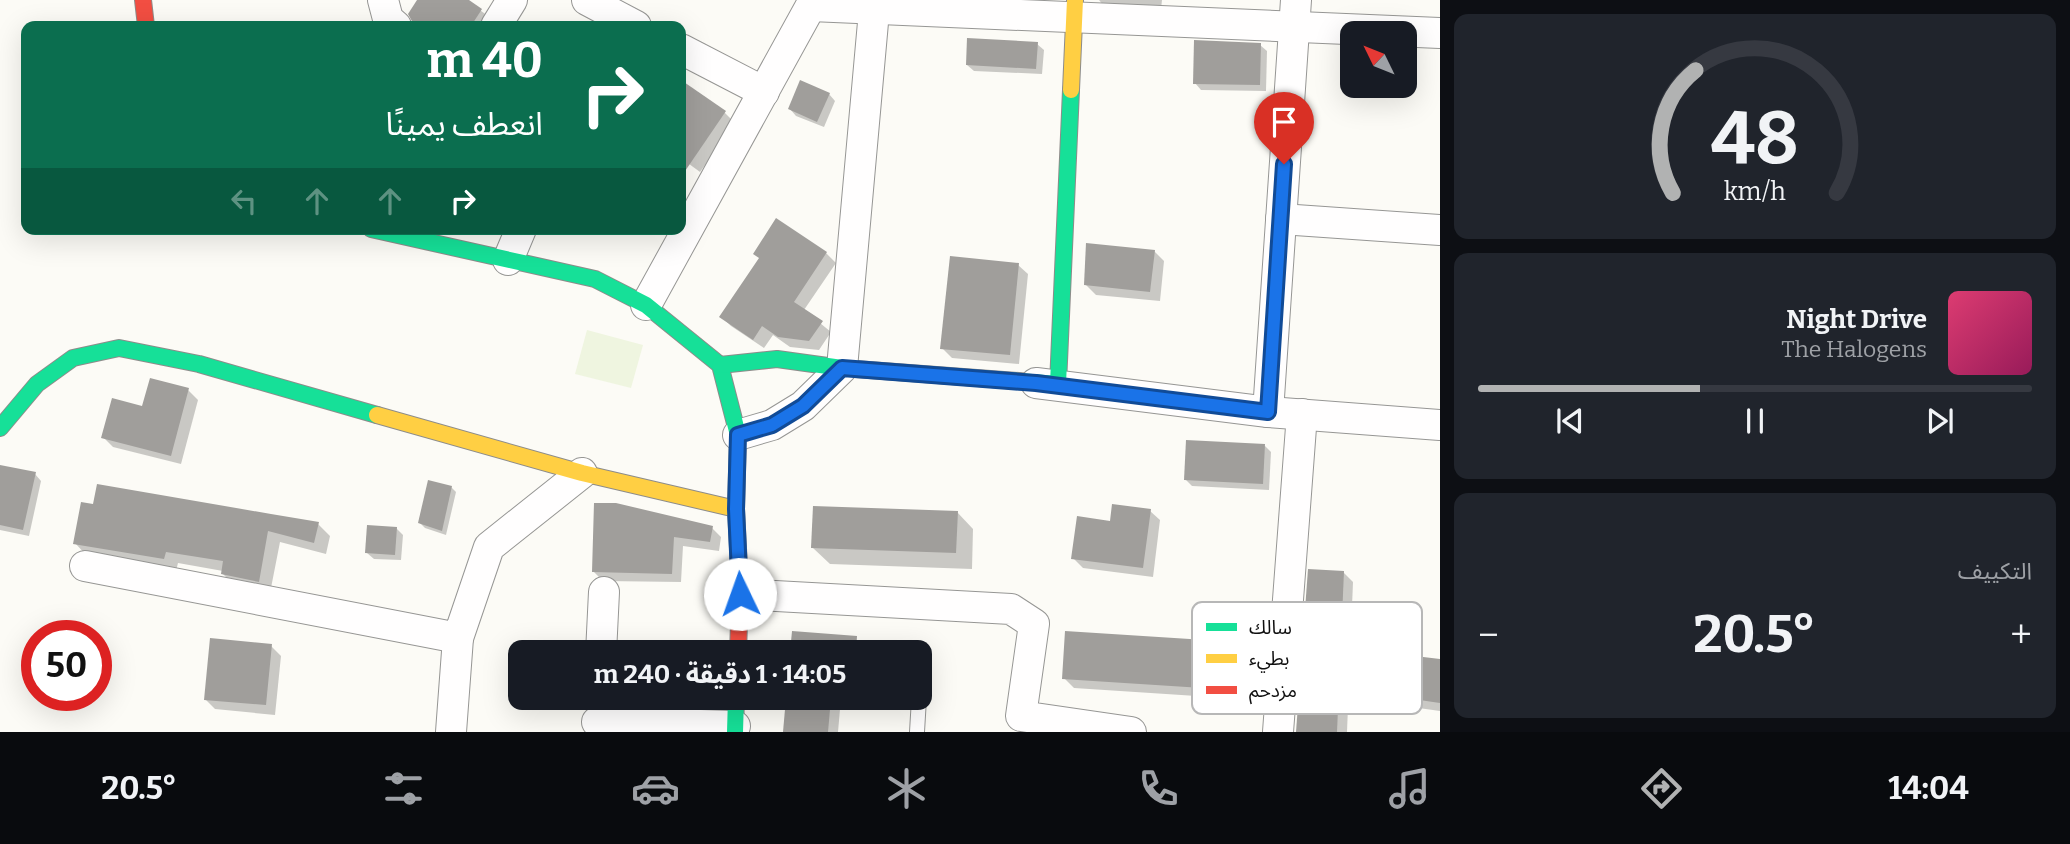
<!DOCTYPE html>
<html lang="ar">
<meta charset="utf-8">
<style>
body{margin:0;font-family:Bitter,"Noto Sans Arabic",serif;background:#20242c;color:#f1f3f6;direction:rtl;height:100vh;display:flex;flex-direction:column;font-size:26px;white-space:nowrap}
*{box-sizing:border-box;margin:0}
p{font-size:23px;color:#9ea1a6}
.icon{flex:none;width:38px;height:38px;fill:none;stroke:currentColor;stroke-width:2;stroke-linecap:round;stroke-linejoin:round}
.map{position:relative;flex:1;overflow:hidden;direction:ltr}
.drawer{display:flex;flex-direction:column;gap:14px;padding:14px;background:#0d0f14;width:630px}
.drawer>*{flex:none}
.top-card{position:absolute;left:21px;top:21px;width:665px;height:214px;border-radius:14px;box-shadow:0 7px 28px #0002;direction:rtl;background:#0b6e4f;color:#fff;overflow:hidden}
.needle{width:46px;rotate:313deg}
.tools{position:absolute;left:1340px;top:21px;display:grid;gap:14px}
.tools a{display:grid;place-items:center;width:77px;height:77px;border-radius:14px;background:#171b24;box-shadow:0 7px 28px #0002;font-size:35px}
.speed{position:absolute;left:21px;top:620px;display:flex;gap:14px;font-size:35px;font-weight:700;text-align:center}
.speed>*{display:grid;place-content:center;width:91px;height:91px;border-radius:50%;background:#171b24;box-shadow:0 7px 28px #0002;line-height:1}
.speed .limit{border:10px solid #d22;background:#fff;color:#111}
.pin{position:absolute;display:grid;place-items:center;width:60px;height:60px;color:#fff;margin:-72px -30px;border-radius:50% 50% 50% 0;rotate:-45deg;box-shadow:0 0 7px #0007}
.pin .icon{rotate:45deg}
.me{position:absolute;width:77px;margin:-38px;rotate:357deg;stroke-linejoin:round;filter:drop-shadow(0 0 5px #0008)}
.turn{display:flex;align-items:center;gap:24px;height:147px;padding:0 28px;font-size:32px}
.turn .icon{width:91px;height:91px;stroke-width:2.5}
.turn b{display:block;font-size:49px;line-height:60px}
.lanes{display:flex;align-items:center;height:66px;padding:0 28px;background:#0003;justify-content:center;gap:35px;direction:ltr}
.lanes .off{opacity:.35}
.big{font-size:52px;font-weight:700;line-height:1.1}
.drawer .card{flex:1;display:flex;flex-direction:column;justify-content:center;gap:10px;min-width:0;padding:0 24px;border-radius:14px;background:#20242c}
.drawer .dial{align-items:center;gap:0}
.dial svg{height:182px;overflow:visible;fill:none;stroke:#363941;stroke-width:7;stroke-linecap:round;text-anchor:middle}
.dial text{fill:#f1f3f6;stroke:none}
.song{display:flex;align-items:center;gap:21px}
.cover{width:84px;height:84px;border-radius:10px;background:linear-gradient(135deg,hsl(340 70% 55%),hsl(330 70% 35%))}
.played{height:7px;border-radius:4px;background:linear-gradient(90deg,#b1b2b2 40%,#363941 40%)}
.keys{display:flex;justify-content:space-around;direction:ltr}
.heat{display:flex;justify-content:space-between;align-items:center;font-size:38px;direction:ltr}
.trip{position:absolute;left:508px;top:640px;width:424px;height:70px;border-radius:14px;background:#171b24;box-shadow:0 7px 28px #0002;font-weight:700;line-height:70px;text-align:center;direction:rtl}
.tab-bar{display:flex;height:112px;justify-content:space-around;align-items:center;background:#090b0e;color:#9ea1a6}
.tab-bar .icon{width:49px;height:49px}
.tab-bar .active{color:#b1b2b2}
.tab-bar b{font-size:32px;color:#f1f3f6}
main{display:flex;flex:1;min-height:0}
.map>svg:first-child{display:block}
.pitch{fill:#eff5e0}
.shadow{fill:#0003}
.building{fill:#a09e9b}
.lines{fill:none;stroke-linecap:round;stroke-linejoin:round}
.lane-casing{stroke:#969694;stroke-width:16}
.street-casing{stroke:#969694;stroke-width:32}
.fast-casing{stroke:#8d8c8a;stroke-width:18}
.slow-casing{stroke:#8d8c8a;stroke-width:18}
.jam-casing{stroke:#8d8c8a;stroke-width:18}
.lane{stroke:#fffefe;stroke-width:14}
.street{stroke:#fffefe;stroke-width:30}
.fast{stroke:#16e098;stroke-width:16}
.slow{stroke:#ffcf43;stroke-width:16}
.jam{stroke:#f24e42;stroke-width:16}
.route-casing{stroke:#114b97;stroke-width:18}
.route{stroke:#1a73e8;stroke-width:12}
.key{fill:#fff;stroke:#b7b7b7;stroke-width:2}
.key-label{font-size:19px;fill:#101010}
</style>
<main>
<section class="drawer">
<div class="card dial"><svg viewBox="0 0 100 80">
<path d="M14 69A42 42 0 1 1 86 69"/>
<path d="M14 69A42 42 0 0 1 24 15" stroke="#b1b2b2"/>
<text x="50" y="56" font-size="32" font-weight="700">48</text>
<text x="50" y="72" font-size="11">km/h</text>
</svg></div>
<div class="card">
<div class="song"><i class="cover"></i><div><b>Night Drive</b><p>The Halogens</p></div></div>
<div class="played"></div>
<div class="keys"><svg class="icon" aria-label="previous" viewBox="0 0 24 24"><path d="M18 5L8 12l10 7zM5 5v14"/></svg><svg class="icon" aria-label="pause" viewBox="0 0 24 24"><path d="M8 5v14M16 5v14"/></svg><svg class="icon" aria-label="next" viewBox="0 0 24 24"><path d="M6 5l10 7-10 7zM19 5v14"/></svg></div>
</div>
<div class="card"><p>التكييف</p>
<div class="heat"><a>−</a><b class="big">20.5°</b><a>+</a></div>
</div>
</section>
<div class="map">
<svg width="1440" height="732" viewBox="0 0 1440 732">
<rect width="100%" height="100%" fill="#fcfbf6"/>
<path class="pitch" d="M587,330L643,345L631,388L575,374Z"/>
<g class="shadow">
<path d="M419,0H466L488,16L481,26H419L414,22Z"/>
<path d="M1099,0H1162L1161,9L1105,7Z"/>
<path d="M1037,44L1044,50L1042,74L974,71L967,65Z"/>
<path d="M1260,45L1267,51L1266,91L1201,90L1195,83Z"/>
<path d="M681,82L725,113L735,123L700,172L681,158Z"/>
<path d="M829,94L835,101L824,127L796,116L790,109Z"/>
<path d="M1154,251L1164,261L1160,301L1096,295L1086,285Z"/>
<path d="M826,253L836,263L804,310L831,332L819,350L790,347L773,335L764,348L731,326L722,317L760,259Z"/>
<path d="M1018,265L1028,274L1019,364L952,358L942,348Z"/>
<path d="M188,390L198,400L181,464L113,447L103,437L144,408Z"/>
<path d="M1265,446L1271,452L1269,490L1192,486L1186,480Z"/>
<path d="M0,467L35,474L41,481L29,536L0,530Z"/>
<path d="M451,487L456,492L446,535L425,528L420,523Z"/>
<path d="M595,505L712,528L721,537L719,551L683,546L681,582L603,581L593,571Z"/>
<path d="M1150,511L1160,520L1153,577L1083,568L1073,558L1111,523Z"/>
<path d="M957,512L973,529L972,569L830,564L813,548Z"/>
<path d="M318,524L330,536L326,554L280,542L270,593L235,586L223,574V571L178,563L176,571L87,556L75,543Z"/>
<path d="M396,528L403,535L401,560L374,559L367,553Z"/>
<path d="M1343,572L1353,582L1347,732H1297Z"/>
<path d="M1220,642L1230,652L1227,698L1074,688L1064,678Z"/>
<path d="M271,646L281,656L275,715L215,709L205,699Z"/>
<path d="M1440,661V711L1404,706L1394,696Z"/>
<path d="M603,698H669V712L609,711L603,704Z"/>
<path d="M788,698H841L838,732H785Z"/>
</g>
<g class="building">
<path d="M417,0H469L482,9L471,26H418L413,23L408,14Z"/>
<path d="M967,38L1038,42L1036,69L966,65Z"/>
<path d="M1194,40L1261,43L1260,85L1193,84Z"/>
<path d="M681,80L726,111L681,177Z"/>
<path d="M800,80L830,93L817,122L788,109Z"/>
<path d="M776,218L827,252L794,302L823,321L809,341L778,337L762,326L753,340L719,317L759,258L753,254Z"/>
<path d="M1086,243L1155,250L1150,292L1084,285Z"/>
<path d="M950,256L1019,263L1010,355L940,349Z"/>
<path d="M150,378L189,388L171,456L101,438L112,398L142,406Z"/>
<path d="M1186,440L1265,444L1263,484L1184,480Z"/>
<path d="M0,465L36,472L23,530L0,525Z"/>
<path d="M428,480L452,486L442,531L418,523Z"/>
<path d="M97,484L271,514L319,522L314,543L268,531L259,582L221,574L223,561L166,552L164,559L73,544L81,502L93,504Z"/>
<path d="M594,503H616L713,526L710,542L674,537L672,574L592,572Z"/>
<path d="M1112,504L1151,509L1143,568L1071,559L1077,516L1110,521Z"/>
<path d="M813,506L958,511L956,553L811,548Z"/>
<path d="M367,525L397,527L395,555L365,553Z"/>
<path d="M1308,569L1344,571L1337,732H1296Z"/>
<path d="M792,631L857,636L856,653H790Z"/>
<path d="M1065,631L1221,641L1218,689L1062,679Z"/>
<path d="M210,638L272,644L266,705L204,700Z"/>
<path d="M1398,654L1440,659V703L1392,696Z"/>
<path d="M786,698H831L828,732H783Z"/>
</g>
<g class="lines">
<defs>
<path id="lane" d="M917,732L921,665"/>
<g id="street">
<path d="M383,0L388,19L396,26"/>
<path d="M587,0L636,26"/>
<path d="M811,6L1440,33"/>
<path d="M496,26L512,0"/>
<path d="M681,49L764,92"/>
<path d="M1281,219L1440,230"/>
<path d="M508,260L521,229"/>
<path d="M646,305L814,0"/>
<path d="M1036,383L1268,412L1440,425"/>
<path d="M1268,412L1296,0"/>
<path d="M738,435L772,425L803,406L842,368L875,0"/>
<path d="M85,566L458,638L489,547L582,473"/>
<path d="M740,594L1011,609L1034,624L1021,716L1131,732"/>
<path d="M601,653L604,592"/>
<path d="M597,722L735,726"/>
<path d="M451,732L458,638"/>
<path d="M1278,732L1302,414"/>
</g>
<g id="fast">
<path d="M371,229L595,279L646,305L720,365L738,435L736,509L738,548"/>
<path d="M720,365L777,359L842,368L1058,384L1071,90"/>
<path d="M0,428L37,384L73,358L119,348L199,364L377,415"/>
<path d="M735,732L736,698"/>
</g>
<g id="slow">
<path d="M1071,90L1075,0"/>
<path d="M377,415L582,473L736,509"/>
</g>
<g id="jam">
<path d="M143,0L146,26"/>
<path d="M738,548L740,594L738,653"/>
</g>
</defs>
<use href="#lane" class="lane-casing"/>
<use href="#street" class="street-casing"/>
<use href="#fast" class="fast-casing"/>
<use href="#slow" class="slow-casing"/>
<use href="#jam" class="jam-casing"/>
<use href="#lane" class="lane"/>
<use href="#street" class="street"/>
<use href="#fast" class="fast"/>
<use href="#slow" class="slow"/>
<use href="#jam" class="jam"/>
</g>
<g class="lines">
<defs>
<path id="route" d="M740,594L736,509L738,435L772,425L803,406L842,368L1036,383L1268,412L1284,164"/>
</defs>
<use href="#route" class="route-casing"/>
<use href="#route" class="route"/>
</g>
<rect x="1192" y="602" width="230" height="112" rx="10" class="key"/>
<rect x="1206" y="623" width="31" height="8" fill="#16e098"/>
<rect x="1206" y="654" width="31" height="9" fill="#ffcf43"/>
<rect x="1206" y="686" width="31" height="8" fill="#f24e42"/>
<g class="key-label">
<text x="1249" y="634">سالك</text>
<text x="1249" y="665">بطيء</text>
<text x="1249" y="697">مزدحم</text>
</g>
</svg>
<div class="tools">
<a><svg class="needle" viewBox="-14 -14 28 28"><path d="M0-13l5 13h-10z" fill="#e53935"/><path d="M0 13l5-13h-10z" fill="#9ea1a6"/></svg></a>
</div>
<div class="speed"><div class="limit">50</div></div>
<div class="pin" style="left:1284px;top:164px;background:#d93025"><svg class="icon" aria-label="arrive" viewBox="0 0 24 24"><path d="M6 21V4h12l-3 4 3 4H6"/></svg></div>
<svg class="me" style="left:740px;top:594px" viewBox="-20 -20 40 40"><circle r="19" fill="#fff"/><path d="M0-13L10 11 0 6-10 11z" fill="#1a73e8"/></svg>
<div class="trip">14:05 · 1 دقيقة · 240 m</div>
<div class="top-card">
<div class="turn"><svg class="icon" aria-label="right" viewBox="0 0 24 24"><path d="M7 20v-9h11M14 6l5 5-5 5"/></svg><div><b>40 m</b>انعطف يمينًا</div></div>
<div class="lanes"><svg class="icon off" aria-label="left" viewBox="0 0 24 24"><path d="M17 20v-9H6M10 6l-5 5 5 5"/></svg><svg class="icon off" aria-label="ahead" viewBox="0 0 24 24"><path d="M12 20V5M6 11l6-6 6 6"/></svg><svg class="icon off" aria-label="ahead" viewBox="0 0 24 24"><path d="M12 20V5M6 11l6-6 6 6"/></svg><svg class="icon" aria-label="right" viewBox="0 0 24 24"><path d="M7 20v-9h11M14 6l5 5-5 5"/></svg></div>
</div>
</div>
</main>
<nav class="tab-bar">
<b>14:04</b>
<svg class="icon active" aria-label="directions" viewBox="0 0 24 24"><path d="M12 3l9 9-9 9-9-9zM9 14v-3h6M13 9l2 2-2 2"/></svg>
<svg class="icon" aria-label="music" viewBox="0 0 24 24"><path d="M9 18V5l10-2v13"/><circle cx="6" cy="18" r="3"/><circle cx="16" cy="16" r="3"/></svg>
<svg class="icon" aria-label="phone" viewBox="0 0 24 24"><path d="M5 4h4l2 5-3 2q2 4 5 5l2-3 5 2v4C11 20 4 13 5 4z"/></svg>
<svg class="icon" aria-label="climate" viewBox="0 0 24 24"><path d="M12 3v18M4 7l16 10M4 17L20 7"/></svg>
<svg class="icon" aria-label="car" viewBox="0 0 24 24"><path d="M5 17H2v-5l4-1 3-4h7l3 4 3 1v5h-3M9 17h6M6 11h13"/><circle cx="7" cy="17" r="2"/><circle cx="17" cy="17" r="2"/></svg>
<svg class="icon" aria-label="filters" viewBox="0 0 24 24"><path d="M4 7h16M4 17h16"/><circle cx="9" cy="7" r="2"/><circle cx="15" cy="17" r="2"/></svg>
<b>20.5°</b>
</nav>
